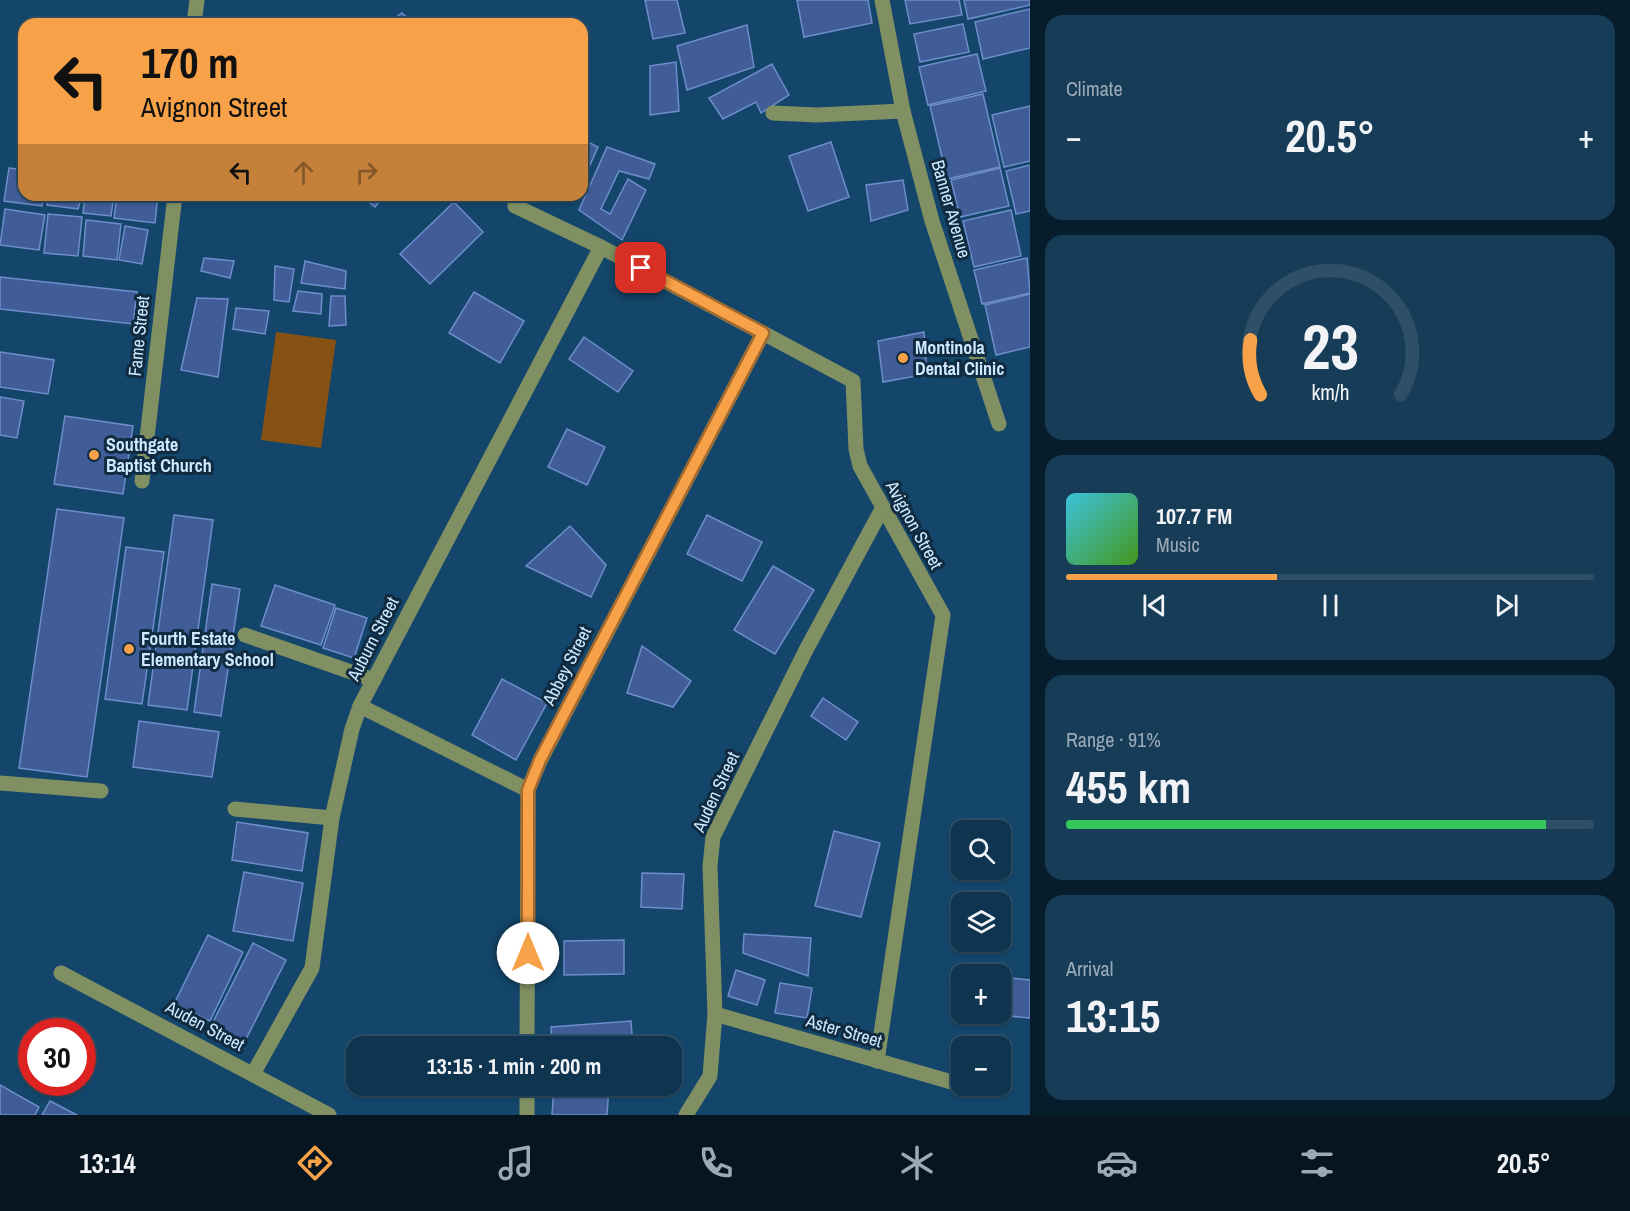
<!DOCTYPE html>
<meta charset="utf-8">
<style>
body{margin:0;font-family:"Archivo Narrow",sans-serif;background:#173c57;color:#f1f3f6;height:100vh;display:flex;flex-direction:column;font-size:22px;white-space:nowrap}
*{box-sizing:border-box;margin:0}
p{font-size:20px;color:#9baab7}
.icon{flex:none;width:33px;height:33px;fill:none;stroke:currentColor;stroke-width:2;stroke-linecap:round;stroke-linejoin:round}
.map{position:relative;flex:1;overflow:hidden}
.drawer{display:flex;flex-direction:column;gap:15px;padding:15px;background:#081d2c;width:600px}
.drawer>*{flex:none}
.banner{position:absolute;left:18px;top:18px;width:570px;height:183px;border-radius:18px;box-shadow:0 2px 4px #0004,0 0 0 2px #2e4f67;background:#f7a148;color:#111;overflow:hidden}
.controls{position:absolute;left:951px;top:820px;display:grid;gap:12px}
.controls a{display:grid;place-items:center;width:60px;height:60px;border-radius:12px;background:#0e3450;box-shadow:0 2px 4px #0004,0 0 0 2px #2e4f67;font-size:30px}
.speed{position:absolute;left:18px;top:1018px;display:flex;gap:12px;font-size:30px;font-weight:700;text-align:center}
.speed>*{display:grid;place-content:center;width:78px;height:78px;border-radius:50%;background:#0e3450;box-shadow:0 2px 4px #0004,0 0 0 2px #2e4f67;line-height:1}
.speed .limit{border:9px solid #d22;background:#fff;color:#111}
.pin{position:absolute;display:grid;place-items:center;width:51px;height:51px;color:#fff;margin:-26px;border-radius:12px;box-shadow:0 3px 9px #0006}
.me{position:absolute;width:66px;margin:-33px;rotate:0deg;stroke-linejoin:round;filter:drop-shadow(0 0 4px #0008)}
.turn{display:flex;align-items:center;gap:21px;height:126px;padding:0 24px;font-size:27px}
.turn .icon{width:78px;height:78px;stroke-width:2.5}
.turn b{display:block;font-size:42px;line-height:51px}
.lanes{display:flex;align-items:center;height:57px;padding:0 24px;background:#0003;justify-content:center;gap:30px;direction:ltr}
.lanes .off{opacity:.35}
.big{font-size:45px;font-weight:800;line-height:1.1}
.drawer .tile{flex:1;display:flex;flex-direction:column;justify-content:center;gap:9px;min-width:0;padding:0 21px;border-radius:18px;background:#173c57}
.drawer .dial{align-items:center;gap:0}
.dial svg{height:156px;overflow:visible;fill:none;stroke:#2e4f67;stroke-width:7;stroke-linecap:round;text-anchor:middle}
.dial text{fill:#f1f3f6;stroke:none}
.song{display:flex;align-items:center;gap:18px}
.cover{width:72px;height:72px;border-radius:9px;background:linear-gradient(135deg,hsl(190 70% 55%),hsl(100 70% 35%))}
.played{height:6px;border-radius:3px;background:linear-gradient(90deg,#f7a148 40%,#2e4f67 40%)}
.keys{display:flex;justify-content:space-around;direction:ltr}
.heat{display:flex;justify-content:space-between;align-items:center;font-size:33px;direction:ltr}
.charge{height:9px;border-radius:4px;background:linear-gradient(90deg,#34c759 91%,#2e4f67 0)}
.trip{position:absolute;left:346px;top:1036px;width:336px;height:60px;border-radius:18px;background:#0e3450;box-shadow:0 2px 4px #0004,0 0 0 2px #2e4f67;font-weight:800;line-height:60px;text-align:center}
.tab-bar{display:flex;height:96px;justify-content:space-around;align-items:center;background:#061520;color:#9baab7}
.tab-bar .icon{width:42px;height:42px}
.tab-bar .selected{color:#f7a148}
.tab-bar b{font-size:27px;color:#f1f3f6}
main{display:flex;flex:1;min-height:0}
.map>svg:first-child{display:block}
.green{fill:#865113}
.building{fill:#415d98;stroke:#6e8dcc;stroke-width:1.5}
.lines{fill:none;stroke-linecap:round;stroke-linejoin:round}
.minor{stroke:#809062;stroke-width:15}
.route-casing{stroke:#a1692f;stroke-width:15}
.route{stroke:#f7a148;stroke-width:10}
.poi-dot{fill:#f7a148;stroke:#102b40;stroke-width:2}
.labels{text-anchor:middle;stroke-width:6;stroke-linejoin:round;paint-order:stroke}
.street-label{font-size:18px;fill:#cfe8fe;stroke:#102b40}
.poi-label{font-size:18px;font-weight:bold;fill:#cfe8fe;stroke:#102b40;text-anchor:start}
</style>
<main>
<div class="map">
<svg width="1030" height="1115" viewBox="0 0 1030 1115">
<rect width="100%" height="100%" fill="#13466a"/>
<path class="green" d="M276,332L336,340L321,448L261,440Z"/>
<g class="building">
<path d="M645,0H677L685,33L653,39Z"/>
<path d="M797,0H868L872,23L804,37Z"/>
<path d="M905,0H959L962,15L910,24Z"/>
<path d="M964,0H1030V5L968,19Z"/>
<path d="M1030,9V48L983,59L975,22Z"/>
<path d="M402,13L414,24H387Z"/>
<path d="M220,19L252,24H218Z"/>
<path d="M963,24L969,52L920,62L914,34Z"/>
<path d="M747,25L754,67L687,90L677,46Z"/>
<path d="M977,54L986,91L928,105L919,67Z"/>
<path d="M676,62L679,111L650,115V66Z"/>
<path d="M772,64L789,95L761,113L756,102L723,119L709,98Z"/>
<path d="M23,89H24V121H18Z"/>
<path d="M983,94L1000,167L947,179L930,106Z"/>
<path d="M1030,106V161L1004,167L992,115Z"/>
<path d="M582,139L598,147L582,183Z"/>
<path d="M831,142L849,197L808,211L789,156Z"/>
<path d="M607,147L655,164L649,179L619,171L601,209L610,214L628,179L646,190L622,240L579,210Z"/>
<path d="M1030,165V211L1016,214L1006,171Z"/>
<path d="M9,168L24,170V195H44L42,206L4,201Z"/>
<path d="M1000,168L1009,206L960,217L951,180Z"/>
<path d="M903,180L908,210L871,221L866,185Z"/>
<path d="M48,195H82L78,209L47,205Z"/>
<path d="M85,195H114L111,216L83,213Z"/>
<path d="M117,195H158L155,223L114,218Z"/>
<path d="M360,195H385L375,207Z"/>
<path d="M454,202L483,232L430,284L400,254Z"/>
<path d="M5,209L45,215L39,250L0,245Z"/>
<path d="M1011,210L1021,256L974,267L963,221Z"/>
<path d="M48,214L82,217L78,256L44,253Z"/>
<path d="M86,220L121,224L117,260L83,256Z"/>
<path d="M125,226L148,230L142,264L119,260Z"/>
<path d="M204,258L234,261L230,278L201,271Z"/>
<path d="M1027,258L1030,293L982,304L974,270Z"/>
<path d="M305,261L346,271L345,289L301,283Z"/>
<path d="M275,266L294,269L289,302L274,300Z"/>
<path d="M0,277L137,292L133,324L0,309Z"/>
<path d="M298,291L322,294L321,314L293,311Z"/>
<path d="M474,292L524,321L500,363L449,333Z"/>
<path d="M1030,294V347L996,355L985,305Z"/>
<path d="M331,296H345L346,325L329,326Z"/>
<path d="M197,298L228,299L218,377L181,370Z"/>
<path d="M236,308L269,311L265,334L233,329Z"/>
<path d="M924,332L927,374L883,382L878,341Z"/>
<path d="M584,337L633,371L618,392L569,359Z"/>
<path d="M0,352L54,360L48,394L0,387Z"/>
<path d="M0,397L24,401L17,438L0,435Z"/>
<path d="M65,416L133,426L123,494L54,484Z"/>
<path d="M567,429L605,447L587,485L548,467Z"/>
<path d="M57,509L124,518L87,777L19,768Z"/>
<path d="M174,515L213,520L187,710L148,705Z"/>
<path d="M707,515L762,542L742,581L687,554Z"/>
<path d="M570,526L606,565L591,597L526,566Z"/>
<path d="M126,547L164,552L142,704L105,699Z"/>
<path d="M773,566L814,590L775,654L734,630Z"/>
<path d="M212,584L240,589L221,716L194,712Z"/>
<path d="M275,585L335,605L321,645L261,626Z"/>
<path d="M336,608L367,618L354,658L323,648Z"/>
<path d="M642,646L691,681L673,707L627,693Z"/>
<path d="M502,679L547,703L516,760L472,735Z"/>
<path d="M823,698L858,722L846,740L811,716Z"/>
<path d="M139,721L219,732L212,777L133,767Z"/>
<path d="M237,822L308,833L302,871L232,860Z"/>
<path d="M834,831L880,843L861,917L815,906Z"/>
<path d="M244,872L303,883L293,941L233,931Z"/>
<path d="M642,873L684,874L682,909L641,907Z"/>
<path d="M744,934L811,938L808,976L743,953Z"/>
<path d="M208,935L243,952L210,1021L174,1004Z"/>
<path d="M624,940V974L564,975V941Z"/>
<path d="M253,943L286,960L243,1045L210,1028Z"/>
<path d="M736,970L765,980L757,1005L728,996Z"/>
<path d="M1002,977L1030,980V1018L998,1015L1000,1014Z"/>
<path d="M780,983L812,988L807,1018L775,1013Z"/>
<path d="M631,1021L633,1047H552L551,1027Z"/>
<path d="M0,1085L39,1107L35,1115H0Z"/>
<path d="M554,1086H609L607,1115H552Z"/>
<path d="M50,1101L77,1115H42Z"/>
</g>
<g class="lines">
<g class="minor">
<path d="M882,0L903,111L932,221L999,424"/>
<path d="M194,24L197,0"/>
<path d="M773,113L817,115L903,111"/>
<path d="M515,206L601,247L853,381L856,449L860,466L943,615L877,1061"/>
<path d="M142,481L175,195"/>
<path d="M245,635L374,680"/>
<path d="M360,706L528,790"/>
<path d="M0,783L101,791"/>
<path d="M235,809L332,818"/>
<path d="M61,973L329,1115"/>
<path d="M715,1014L962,1085"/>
<path d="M527,1047L528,790L540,761L763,333"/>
<path d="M253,1074L312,968L332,818L352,729L360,706L601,247"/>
<path d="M527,1115V1086"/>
<path d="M686,1115L710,1076L715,1014L710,866L713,837L806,650L882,509"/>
</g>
</g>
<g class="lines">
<defs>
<path id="route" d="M528,953V790L540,760L763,333L641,268"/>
</defs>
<use href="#route" class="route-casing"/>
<use href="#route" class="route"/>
</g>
<g class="poi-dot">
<circle cx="903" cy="358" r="6"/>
<circle cx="94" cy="455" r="6"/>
<circle cx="129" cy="649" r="6"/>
</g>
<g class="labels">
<g class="street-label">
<text transform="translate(951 209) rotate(74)" y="6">Banner Avenue</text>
<text transform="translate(139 336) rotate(-84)" y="6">Fame Street</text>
<text transform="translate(914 525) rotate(61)" y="6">Avignon Street</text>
<text transform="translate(373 639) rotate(-63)" y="6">Auburn Street</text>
<text transform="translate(567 666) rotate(-63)" y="6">Abbey Street</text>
<text transform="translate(716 792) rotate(-65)" y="6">Auden Street</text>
<text transform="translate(205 1026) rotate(28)" y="6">Auden Street</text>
<text transform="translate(844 1031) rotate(16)" y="6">Aster Street</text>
</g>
<g class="poi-label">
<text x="915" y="354">Montinola<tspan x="915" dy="21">Dental Clinic</tspan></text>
<text x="106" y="451">Southgate<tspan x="106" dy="21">Baptist Church</tspan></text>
<text x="141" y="645">Fourth Estate<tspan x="141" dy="21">Elementary School</tspan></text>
</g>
</g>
</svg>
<div class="controls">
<a><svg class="icon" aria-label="search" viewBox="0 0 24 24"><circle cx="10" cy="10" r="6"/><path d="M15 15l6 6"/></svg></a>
<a><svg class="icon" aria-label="layers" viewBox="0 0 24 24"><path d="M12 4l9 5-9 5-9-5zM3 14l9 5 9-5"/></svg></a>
<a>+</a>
<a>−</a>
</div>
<div class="speed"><div class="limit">30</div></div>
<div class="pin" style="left:641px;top:268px;background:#d93025"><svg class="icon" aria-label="arrive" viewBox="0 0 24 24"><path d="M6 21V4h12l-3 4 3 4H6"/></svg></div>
<svg class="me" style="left:528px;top:953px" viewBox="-20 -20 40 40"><circle r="19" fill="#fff"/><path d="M0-13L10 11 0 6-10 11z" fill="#f7a148"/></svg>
<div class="trip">13:15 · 1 min · 200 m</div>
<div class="banner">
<div class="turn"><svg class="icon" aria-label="left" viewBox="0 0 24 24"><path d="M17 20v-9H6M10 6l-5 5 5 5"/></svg><div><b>170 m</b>Avignon Street</div></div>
<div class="lanes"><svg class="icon" aria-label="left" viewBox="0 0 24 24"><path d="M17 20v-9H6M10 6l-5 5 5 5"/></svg><svg class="icon off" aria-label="ahead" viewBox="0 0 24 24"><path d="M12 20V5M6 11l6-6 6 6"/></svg><svg class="icon off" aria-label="right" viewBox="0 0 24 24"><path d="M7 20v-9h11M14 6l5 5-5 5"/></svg></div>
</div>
</div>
<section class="drawer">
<div class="tile"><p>Climate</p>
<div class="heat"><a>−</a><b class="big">20.5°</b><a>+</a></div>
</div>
<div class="tile dial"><svg viewBox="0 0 100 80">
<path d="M14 69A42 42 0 1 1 86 69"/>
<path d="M14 69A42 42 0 0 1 9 41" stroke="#f7a148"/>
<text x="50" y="56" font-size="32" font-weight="700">23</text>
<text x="50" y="72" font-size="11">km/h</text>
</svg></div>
<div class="tile">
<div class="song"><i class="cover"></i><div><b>107.7 FM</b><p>Music</p></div></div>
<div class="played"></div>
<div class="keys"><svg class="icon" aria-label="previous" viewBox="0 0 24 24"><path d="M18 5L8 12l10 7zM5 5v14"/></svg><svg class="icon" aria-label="pause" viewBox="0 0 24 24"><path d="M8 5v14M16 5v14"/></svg><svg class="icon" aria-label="next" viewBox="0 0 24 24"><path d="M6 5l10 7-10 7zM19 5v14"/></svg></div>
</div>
<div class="tile"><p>Range · 91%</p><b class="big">455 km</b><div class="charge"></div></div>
<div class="tile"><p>Arrival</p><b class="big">13:15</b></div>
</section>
</main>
<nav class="tab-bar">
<b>13:14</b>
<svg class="icon selected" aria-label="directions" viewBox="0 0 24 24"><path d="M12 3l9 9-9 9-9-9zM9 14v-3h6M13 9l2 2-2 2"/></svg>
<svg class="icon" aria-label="music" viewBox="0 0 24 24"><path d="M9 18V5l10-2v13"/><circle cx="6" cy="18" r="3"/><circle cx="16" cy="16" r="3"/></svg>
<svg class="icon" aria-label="phone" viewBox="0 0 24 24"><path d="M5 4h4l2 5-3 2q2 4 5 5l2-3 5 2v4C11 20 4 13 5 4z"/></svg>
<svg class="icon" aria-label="climate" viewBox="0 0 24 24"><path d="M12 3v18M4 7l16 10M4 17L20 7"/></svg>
<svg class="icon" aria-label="car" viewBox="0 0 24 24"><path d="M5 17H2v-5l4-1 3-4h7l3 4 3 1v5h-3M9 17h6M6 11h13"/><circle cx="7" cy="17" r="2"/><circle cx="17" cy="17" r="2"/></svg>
<svg class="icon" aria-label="filters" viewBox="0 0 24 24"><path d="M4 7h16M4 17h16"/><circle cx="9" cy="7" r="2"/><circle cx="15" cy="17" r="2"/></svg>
<b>20.5°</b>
</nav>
